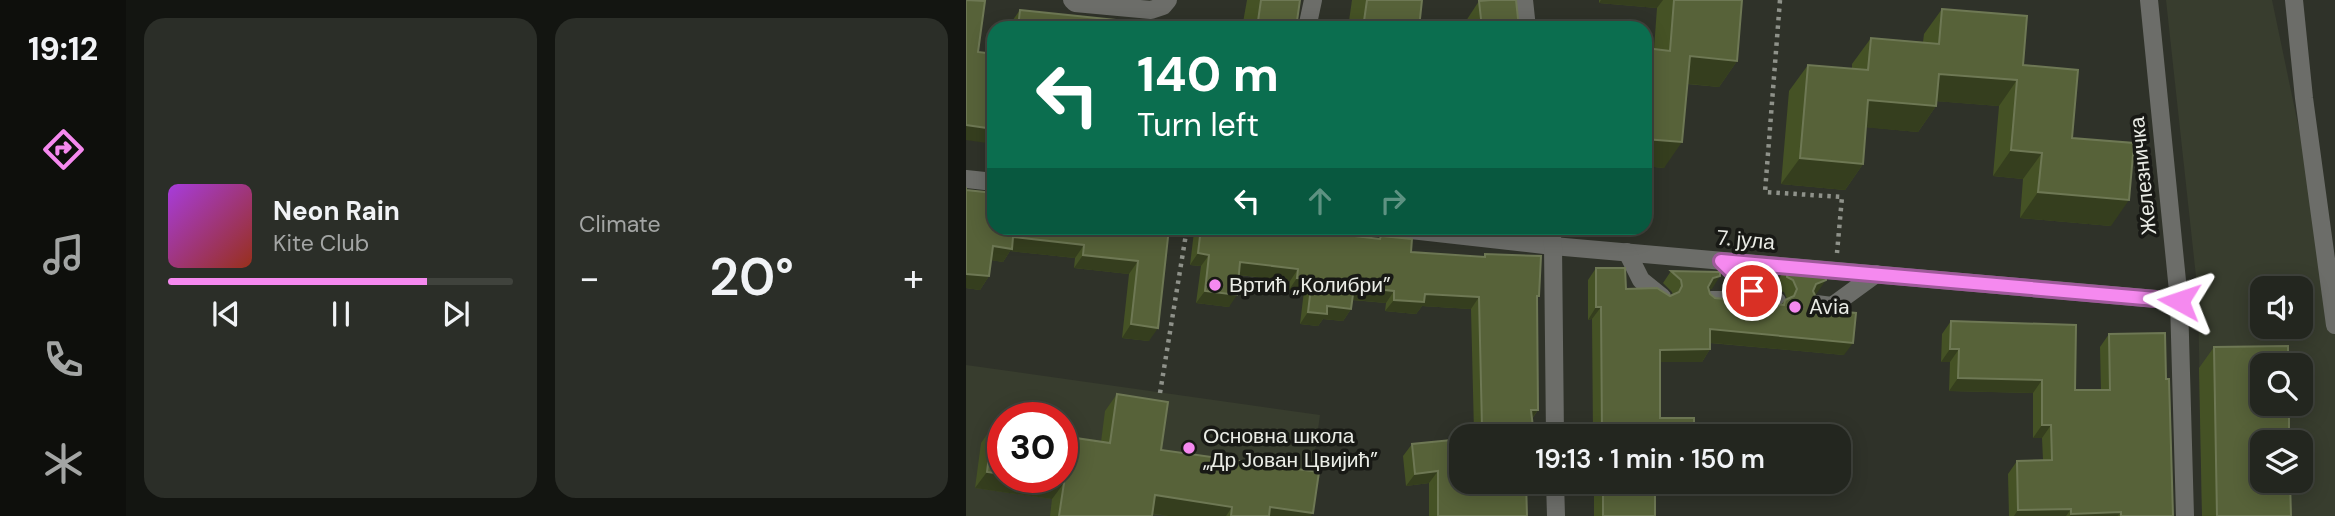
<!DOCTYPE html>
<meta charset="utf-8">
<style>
body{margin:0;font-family:"DM Sans",sans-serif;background:#2b2e28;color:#f1f3f6;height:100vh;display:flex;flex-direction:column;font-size:26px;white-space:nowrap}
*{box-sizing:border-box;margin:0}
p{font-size:23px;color:#a3a5a4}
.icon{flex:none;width:38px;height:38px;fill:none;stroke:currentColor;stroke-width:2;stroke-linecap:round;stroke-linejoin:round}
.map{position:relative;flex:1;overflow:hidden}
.details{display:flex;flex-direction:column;gap:18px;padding:18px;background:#131511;width:840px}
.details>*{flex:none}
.top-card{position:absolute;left:21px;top:21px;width:665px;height:214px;border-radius:21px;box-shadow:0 4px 18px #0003,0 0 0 2px #40433d;background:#0b6e4f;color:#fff;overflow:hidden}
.fabs{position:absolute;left:1284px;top:276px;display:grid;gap:14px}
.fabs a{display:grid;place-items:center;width:63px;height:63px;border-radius:14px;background:#23261f;box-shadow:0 4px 18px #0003,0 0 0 2px #40433d;font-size:35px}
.speed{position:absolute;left:21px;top:402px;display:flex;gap:14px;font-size:35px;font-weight:700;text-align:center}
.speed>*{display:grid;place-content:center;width:91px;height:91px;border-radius:50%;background:#23261f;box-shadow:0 4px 18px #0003,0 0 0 2px #40433d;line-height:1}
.speed .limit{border:10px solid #d22;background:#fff;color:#111}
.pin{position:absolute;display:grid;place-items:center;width:60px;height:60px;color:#fff;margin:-30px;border:4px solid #fff;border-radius:50%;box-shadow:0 2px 7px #0007}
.me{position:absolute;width:77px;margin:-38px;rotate:275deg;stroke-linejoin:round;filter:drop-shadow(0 0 5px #0008)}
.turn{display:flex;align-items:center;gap:24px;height:147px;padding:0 35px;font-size:32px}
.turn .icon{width:91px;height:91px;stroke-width:2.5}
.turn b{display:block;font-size:49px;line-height:60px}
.lanes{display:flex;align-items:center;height:66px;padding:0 35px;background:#0003;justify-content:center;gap:35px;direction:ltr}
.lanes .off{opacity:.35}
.big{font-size:52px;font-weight:600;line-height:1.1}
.details .card{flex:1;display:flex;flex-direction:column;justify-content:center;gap:10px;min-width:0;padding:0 24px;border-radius:21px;background:#2b2e28}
.song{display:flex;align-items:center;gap:21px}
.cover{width:84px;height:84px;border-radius:10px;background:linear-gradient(135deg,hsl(280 70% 55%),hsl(10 70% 35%))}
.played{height:7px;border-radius:4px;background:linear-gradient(90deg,#f589ef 75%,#40433d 75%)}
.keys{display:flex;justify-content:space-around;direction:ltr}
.heat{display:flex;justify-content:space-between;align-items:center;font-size:38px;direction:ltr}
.details .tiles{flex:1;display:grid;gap:18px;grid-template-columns:repeat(2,1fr)}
.trip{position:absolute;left:483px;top:424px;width:402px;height:70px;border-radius:21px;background:#23261f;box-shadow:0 4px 18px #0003,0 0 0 2px #40433d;font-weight:600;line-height:70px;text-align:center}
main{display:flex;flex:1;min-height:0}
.menu{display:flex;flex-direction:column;width:126px;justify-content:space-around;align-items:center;background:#0e0f0c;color:#a3a5a4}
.menu .icon{width:49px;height:49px}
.menu .on{color:#f589ef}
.menu b{font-size:32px;color:#f1f3f6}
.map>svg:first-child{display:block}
.built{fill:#383d2e;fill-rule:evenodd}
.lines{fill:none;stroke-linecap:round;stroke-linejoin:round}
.path{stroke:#8f928a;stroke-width:4.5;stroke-dasharray:3.5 5;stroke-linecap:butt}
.minor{stroke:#6c6d69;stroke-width:18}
.wall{fill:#455225}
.shaded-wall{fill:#353e1e}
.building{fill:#576239;stroke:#6e7854;stroke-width:2}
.route-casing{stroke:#9f599b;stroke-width:18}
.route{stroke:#f589ef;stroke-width:12}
.poi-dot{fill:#f589ef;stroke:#181915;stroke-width:2.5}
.labels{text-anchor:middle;stroke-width:7;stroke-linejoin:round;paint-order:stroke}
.street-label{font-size:21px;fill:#eaece6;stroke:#181915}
.poi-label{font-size:21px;fill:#eaece6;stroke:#181915;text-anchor:start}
</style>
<main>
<nav class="menu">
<b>19:12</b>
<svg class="icon on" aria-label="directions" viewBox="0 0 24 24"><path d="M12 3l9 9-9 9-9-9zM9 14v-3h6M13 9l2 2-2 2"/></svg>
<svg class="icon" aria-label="music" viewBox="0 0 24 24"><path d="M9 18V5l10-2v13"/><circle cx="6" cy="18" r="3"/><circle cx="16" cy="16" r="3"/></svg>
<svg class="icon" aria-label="phone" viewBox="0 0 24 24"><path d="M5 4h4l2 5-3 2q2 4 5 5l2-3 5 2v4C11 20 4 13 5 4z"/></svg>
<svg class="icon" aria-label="climate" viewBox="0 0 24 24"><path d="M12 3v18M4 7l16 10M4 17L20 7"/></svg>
</nav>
<section class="details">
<div class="tiles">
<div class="card">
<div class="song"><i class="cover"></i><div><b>Neon Rain</b><p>Kite Club</p></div></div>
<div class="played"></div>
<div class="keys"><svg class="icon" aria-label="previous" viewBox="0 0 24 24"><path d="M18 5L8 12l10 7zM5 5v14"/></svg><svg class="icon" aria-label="pause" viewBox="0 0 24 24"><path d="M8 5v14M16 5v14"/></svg><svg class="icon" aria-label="next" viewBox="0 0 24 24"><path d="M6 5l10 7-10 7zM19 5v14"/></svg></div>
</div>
<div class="card"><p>Climate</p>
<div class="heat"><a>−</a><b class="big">20°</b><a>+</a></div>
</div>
</div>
</section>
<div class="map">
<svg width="1369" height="516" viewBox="0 0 1369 516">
<rect width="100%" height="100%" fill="#2f3229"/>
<g class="built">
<path d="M1200,0H1306L1369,301V516H1236L1232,295ZM1297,289H1335V327H1297ZM1297,366H1335V404H1297ZM1297,443H1335V481H1297Z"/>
<path d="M0,365L354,415L340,516H0ZM37,418H96V478H37Z"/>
</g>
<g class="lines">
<g class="path">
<path d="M814,0L799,192L876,197L871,253"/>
<path d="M194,393L221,228"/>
</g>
<g class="minor">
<path d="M106,0L109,3L185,10L197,6L202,0"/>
<path d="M558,0L561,28"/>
<path d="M1183,0L1213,301L1219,516"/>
<path d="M1328,0L1338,98L1369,325"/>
<path d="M341,28L347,0"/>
<path d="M0,179L28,182"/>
<path d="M427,228L587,246L1213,301"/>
<path d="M585,228L587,246L589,436"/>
<path d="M661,252L675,280L696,297"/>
<path d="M755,261L794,299L811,301"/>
<path d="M745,300H762L786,291"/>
<path d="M850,304L866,306L910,274"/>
<path d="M589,481L590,516"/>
</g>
</g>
<g class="wall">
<path d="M281,0H334L330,28H276Z"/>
<path d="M386,0H456L453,28H382Z"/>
<path d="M633,0H776L771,61L753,87L721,84L698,168L679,166V48L688,49L691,8L633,3Z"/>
<path d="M513,1L553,28H498V24Z"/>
<path d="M976,9L1057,65L1106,138L1145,226L1054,218L1057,179L1027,176L1033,106L970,101V106L952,132L900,127L897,164L879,190L815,184L823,91L842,65L886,69V64L905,38L957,42L958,34Z"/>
<path d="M54,10L227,28H44V24Z"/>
<path d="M0,187V190L28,228H203L183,341L156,338L163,274L108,268L109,258L44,251L37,262L25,260L23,276L14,290L0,288Z"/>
<path d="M231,228H318L412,239L415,236L445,252L517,257L519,254L571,300L572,410L566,419L568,436H506L508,433L505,309L456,306L450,314L419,311L420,303L386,300L385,309L377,321L357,319L352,326L334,324L338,291L323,290L324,281L273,275L263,307L230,303L235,266L224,265L228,232Z"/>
<path d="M822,266L851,293L849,294L851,300L878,355L744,343V349L736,362H694V418L728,436H627L626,319L622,320V280L630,268L660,289L704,296L707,295L706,292L697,283L705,271L746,289H743L744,294L749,298L815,305L819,300L821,299L818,292L812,290L813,278Z"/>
<path d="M985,321L1109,390H1135L1134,347L1143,334L1200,379L1207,516H1043L1042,474L1051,461L1077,460L1076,438H1067V393L983,391L984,362H975L976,334Z"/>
<path d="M1248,347L1325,516H1236L1233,368Z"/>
<path d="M151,394L195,450L345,516H203L186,514V516H84L86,499L9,488L15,443L27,426L135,442L139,411Z"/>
<path d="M446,444L561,516H463V483L440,486L437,456Z"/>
<path d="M628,481H713L708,489H689V516H628Z"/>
</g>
<g class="shaded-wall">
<path d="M635,0H697L691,8L633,3Z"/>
<path d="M724,56L771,61L753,87L706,82Z"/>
<path d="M973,74L1051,80L1033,106L955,100Z"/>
<path d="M902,100L970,106L952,132L884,126Z"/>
<path d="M0,125L28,129V144L0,140Z"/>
<path d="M679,139L716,142L698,168L679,166Z"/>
<path d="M1045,150L1076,153L1057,179L1027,176Z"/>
<path d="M834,158L897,164L879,190L815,184Z"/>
<path d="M1072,192L1163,200L1145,226L1054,218Z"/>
<path d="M47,237L118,245L109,258L44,251L37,262L18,259L27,246Z"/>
<path d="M232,253L243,255L235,266L224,265Z"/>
<path d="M117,255L172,261L163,274L108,268Z"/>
<path d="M274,262L332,269L324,281L266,274Z"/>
<path d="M0,274L23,276L14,290L0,288Z"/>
<path d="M754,276L746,289L739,291L747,278Z"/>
<path d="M331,278L346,279L338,291L323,290Z"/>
<path d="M860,280L851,293L841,297L850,284Z"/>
<path d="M388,287L428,291L420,303L379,299Z"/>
<path d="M239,291L271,295L263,307L230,303Z"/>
<path d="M459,294L513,297L505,309L456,306L450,314L419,311L428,300Z"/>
<path d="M361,306L385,309L377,321L357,319L352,326L334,324L342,312Z"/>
<path d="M630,307H635L626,319L622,320Z"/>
<path d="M165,324L192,328L183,341L156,338Z"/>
<path d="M744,329L887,343L878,355L736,342Z"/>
<path d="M744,349L736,362H685L694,350Z"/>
<path d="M984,349H993L984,362H975Z"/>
<path d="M992,378L1076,380L1067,393L983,391Z"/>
<path d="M565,410H572L563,422Z"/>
<path d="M1076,425H1085L1076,438H1067Z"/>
<path d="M472,471L463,483L440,486L449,474Z"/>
<path d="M21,472L37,474V478H64L98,483L86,499L9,488Z"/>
<path d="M686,481H713L708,489H680Z"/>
<path d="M189,495L266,507L260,516H203L177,512Z"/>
<path d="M304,507L347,513L345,516H298Z"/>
<path d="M1105,509L1100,516H1048L1052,510Z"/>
<path d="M1155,512L1152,516H1104L1105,514Z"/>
</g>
<g class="building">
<path d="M0,0L19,1L12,52L28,54V85L27,93H28V129L0,125Z"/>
<path d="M295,0H334L330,28H291Z"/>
<path d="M401,0H456L453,28H397Z"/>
<path d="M525,0H550L553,28H516L513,1Z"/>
<path d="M708,0H776L771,61L724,56L716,142L679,139V48L704,51Z"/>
<path d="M976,9L1061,16L1057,65L1112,70L1106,138L1168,143L1163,200L1072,192L1076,153L1045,150L1051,80L973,74L970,106L902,100L897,164L834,158L842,65L902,70L905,38L973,44Z"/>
<path d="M54,10L227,28H52Z"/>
<path d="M0,187V190L28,193V228H203L192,328L165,324L172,261L117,255L118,245L47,237L46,249L27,246L23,276L0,274Z"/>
<path d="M235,228H318L414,239L415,236L446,239L445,252L519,257V254L575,256L573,296H571L572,410H565L568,436H512L511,429L516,428L513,297L459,294L458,302L428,300V291L388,287L385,309L361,306V314L342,312L346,279L331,278L332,269L274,262L271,295L239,291L243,255L232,253Z"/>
<path d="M822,266L861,269L860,280L850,284L847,291L851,300L858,303L857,310L890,313L887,343L744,329V349L694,350V418H728V436H636L635,307H630V268H659L660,289L691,288L704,296L713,292L716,286L715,280L705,271L754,272V276L747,278L742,287L744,294L749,298L818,305L819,300L828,296L831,289L827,280L821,277Z"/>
<path d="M985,321L1110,325L1109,390H1144L1143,334L1199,333L1200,379H1203L1207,516H1155V512L1105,514V509L1052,510L1051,461L1086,460L1085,425H1076V380L992,378L993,349H984Z"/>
<path d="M1322,346V366H1297V404H1323V443H1297V481H1324L1325,516H1251L1248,347Z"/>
<path d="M151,394L202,402L195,450L353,472L347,513L304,507L303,516H265L266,507L189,495L186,516H93L98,483L64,478H96V436L144,443Z"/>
<path d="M27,426L37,428V474L21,472Z"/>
<path d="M495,439V481H560L561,516H472V471L449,474L446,444Z"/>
<rect x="637" y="481" width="52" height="35"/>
</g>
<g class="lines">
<defs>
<path id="route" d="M786,291L755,261L1213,301"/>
</defs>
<use href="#route" class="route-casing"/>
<use href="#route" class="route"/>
</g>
<g class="poi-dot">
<circle cx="249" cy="285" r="7"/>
<circle cx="829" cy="307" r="7"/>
<circle cx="223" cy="448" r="7"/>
</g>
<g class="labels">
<g class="street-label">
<text transform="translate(1177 176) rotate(-96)" y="7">Железничка</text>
<text transform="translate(780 240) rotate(5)" y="7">7. јула</text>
</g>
<g class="poi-label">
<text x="263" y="292">Вртић „Колибри”</text>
<text x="843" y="314">Avia</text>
<text x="237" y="443">Основна школа<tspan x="237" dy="24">„Др Јован Цвијић”</tspan></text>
</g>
</g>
</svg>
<div class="fabs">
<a><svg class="icon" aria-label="sound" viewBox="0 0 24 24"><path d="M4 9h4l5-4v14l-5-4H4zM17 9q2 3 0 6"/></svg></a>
<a><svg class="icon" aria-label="search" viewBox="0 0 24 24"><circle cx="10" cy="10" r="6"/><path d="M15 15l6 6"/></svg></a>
<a><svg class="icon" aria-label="layers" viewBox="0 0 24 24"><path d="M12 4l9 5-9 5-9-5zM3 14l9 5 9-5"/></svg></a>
</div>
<div class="speed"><div class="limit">30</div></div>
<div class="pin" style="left:786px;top:291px;background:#d93025"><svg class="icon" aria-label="arrive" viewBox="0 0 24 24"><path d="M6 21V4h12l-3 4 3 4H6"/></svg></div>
<svg class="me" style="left:1213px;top:301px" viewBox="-20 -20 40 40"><path d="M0-17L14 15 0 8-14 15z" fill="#f589ef" stroke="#fff" stroke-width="4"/></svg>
<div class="trip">19:13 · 1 min · 150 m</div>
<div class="top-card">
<div class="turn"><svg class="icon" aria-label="left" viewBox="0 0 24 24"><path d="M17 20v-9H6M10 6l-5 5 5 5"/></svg><div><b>140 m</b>Turn left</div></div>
<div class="lanes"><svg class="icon" aria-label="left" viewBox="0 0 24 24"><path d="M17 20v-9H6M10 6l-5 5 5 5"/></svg><svg class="icon off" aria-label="ahead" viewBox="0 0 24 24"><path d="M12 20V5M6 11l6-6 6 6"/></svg><svg class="icon off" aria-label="right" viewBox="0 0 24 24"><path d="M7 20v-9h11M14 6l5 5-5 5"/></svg></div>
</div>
</div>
</main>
